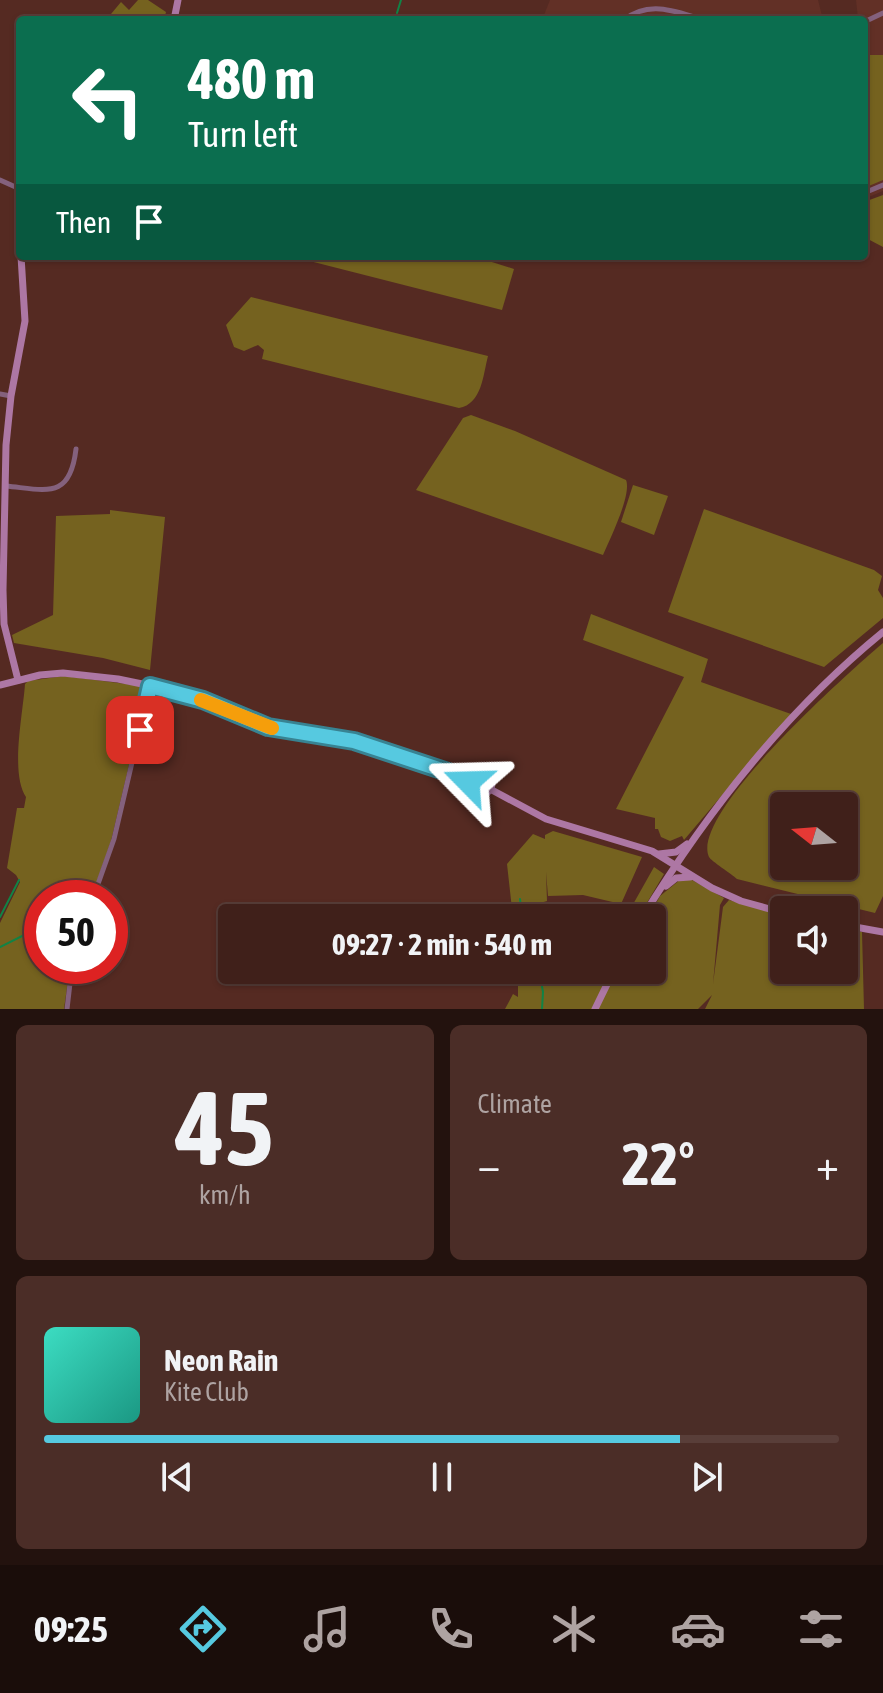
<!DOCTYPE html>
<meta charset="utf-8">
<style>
body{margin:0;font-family:"Asap Condensed",sans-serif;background:#4b2d27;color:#f1f3f6;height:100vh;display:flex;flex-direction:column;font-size:30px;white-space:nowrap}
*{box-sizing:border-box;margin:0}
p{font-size:26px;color:#aea3a2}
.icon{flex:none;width:44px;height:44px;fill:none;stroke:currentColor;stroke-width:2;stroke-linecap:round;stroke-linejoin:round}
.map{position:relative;height:1009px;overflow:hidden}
.details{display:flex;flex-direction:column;gap:16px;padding:16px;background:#23120e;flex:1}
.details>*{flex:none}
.hud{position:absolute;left:16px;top:16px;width:852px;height:244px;border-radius:8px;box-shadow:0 2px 6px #0004,0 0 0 2px #593e39;background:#0b6e4f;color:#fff;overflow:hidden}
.needle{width:52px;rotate:287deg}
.fabs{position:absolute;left:770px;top:792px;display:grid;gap:16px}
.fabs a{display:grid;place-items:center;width:88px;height:88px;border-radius:8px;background:#40201a;box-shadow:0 2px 6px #0004,0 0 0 2px #593e39;font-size:40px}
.speed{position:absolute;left:24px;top:880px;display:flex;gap:16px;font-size:40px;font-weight:700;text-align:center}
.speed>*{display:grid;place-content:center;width:104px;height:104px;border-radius:50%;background:#40201a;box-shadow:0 2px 6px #0004,0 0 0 2px #593e39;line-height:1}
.speed .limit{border:12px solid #d22;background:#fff;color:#111}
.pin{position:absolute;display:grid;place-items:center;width:68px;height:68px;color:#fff;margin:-34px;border-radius:16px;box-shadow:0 4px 12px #0006}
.me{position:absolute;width:88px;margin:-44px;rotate:292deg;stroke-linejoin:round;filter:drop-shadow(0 0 6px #0008)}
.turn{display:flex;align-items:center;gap:28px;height:168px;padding:0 40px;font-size:36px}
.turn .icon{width:104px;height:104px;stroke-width:2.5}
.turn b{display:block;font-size:56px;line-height:68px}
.then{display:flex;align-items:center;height:76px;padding:0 40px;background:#0003;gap:16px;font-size:30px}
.big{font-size:60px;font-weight:700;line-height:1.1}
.details .card{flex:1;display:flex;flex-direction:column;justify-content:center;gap:12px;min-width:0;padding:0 28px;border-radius:12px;background:#4b2d27}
.details .dial{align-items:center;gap:0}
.dial b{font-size:104px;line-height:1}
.song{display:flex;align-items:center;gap:24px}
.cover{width:96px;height:96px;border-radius:12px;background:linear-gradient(135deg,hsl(170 70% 55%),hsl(170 70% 35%))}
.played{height:8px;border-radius:4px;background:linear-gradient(90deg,#56c9e0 80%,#593e39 80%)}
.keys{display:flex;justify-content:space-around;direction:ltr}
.heat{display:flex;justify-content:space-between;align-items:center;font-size:44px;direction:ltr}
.details .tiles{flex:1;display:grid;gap:16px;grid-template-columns:1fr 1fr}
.card:last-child{grid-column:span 2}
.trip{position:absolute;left:218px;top:904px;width:448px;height:80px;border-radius:8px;background:#40201a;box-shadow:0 2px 6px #0004,0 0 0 2px #593e39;font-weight:700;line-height:80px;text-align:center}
.dock{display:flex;height:128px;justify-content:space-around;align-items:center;background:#1a0d0a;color:#aea3a2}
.dock .icon{width:56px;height:56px}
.dock .current{color:#56c9e0}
.dock b{font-size:36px;color:#f1f3f6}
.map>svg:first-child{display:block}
.built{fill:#623026}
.green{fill:#75621f;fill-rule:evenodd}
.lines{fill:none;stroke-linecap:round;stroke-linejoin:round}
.stream{stroke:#118346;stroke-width:2}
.street{stroke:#84617d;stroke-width:5}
.secondary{stroke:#ad77a4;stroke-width:7}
.route-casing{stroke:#388392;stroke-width:20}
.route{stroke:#56c9e0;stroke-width:14}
.slow{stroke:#f59e0b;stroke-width:14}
</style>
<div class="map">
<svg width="883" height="1009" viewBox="0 0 883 1009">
<rect width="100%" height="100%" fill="#552a22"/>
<g class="built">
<path d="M550,0H818L823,20H542Z"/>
<path d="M856,0H883V191L864,199V20H853L858,18Z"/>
</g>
<g class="green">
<path d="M138,0H148L166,12L164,20H106L121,2L129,10Z"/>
<path d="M864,55H883V180L864,188Z"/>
<path d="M883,195V247L864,237V202Z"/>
<path d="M290,256H473L514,269L502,310Z"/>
<path d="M251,297L488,356C483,375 482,404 459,408L262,359L264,350L258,345L244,351L234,347L226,325Z"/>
<path d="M471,415L515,431L626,480C632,494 610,539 603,555L416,490L463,418Z"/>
<path d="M633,485L668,496L654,535L621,522Z"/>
<path d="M704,509L874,570L882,576L878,590L883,598V618L824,667L668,612Z"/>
<path d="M110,510L165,517L150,670L103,658L14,643L12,635L53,615L56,516L110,514Z"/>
<path d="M591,614L708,659L701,682L791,714L684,840L682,836L670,841L661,837L658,829H655V818L616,809L684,677L583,640Z"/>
<path d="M883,643V896L875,913L737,879C732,874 711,861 709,857C689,814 850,671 883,643ZM784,806H844V866H784Z"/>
<path d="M64,676L142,686L145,697L111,841L91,898H42V966H70L64,1009H0V923L20,882L16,875L7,868L17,808H24L26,797C10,773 23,714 25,684L28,681Z"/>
<path d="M553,831L642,857L621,904L583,895L548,896L546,872L547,901L537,904L538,918H513L507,864L533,834L545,839V835Z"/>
<path d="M654,867L664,874L638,918H619L620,914L627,915Z"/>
<path d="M681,879L692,880L724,898L720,905L713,984L723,907L729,900L784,916V970H844V930L862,932L864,1009H705L712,995L698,1009H505L513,994L518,997V970H652V918H648L660,896Z"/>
</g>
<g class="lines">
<g class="stream">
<path d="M397,13L401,0"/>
<path d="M395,20V19"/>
<path d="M520,899L521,907"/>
<path d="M522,912L523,918"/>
<path d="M0,917L19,880"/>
<path d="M0,947L42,926"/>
<path d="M539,970L543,992L542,1009"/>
</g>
<g class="street">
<path d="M624,20C648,0 676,11 704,20"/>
<path d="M864,22L883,13"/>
<path d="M0,180L20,189"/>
<path d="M864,193L883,185"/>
<path d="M21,258L33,259"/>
<path d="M0,394L11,396"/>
<path d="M6,486C47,490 70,500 76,449"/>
<path d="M93,898L114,839L150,686"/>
<path d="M67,1009L72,966"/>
</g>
<g class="secondary">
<path d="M174,20L178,0"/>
<path d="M18,680L4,624L3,590L6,445L11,396L25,321L21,256"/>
<path d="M0,685L40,675L63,673L118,679L176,691L268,727L354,741L469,779"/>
<circle cx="480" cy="783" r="12"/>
<path d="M490,789L546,819L652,851L712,888L741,901L784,913"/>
<path d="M659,854L676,852L687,844"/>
<path d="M666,886L676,878L690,877"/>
<path d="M642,918C708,810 785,712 883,632"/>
<path d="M844,925L883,932"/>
<path d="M595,1009L614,970"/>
</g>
</g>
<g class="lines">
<defs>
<path id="route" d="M140,730L150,686L203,700L268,727L354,741L469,779L468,782"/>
</defs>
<use href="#route" class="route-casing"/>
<use href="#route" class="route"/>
<path class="slow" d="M201,700L272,728"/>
</g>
</svg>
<div class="fabs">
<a><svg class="needle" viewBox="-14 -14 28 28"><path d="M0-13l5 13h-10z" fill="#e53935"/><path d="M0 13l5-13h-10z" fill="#aea3a2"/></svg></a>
<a><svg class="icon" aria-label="sound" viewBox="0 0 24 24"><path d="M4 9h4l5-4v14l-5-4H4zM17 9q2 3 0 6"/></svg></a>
</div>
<div class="speed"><div class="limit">50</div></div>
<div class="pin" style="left:140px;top:730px;background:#d93025"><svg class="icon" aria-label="arrive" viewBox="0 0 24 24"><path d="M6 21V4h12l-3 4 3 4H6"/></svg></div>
<svg class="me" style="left:468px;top:782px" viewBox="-20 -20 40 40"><path d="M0-17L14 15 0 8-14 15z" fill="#56c9e0" stroke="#fff" stroke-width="4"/></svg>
<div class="trip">09:27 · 2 min · 540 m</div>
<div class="hud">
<div class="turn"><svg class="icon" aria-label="left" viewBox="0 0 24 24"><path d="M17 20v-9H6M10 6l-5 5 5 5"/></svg><div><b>480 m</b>Turn left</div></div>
<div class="then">Then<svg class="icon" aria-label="arrive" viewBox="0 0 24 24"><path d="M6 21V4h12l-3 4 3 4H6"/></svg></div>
</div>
</div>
<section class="details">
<div class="tiles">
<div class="card dial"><b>45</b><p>km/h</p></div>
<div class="card"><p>Climate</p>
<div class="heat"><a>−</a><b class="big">22°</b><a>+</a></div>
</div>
<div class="card">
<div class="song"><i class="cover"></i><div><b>Neon Rain</b><p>Kite Club</p></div></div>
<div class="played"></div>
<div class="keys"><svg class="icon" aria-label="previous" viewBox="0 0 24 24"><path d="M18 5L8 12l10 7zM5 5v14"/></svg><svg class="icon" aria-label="pause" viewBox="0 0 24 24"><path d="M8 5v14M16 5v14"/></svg><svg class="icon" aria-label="next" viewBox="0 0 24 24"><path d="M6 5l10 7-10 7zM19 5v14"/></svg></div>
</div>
</div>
</section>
<nav class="dock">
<b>09:25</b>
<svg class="icon current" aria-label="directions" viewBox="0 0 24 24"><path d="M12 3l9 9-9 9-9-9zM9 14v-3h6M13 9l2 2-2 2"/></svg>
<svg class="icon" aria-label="music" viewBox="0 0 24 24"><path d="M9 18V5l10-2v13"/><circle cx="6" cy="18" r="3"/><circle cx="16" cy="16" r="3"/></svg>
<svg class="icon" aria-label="phone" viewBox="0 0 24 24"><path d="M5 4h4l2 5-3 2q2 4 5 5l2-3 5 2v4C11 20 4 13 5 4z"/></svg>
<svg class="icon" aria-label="climate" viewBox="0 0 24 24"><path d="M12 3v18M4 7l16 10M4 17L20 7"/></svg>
<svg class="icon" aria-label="car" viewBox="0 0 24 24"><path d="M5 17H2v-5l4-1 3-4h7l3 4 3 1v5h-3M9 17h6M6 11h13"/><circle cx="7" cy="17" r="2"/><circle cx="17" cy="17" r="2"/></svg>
<svg class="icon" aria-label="filters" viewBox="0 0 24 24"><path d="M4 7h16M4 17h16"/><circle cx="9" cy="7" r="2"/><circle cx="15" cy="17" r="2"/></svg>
</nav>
